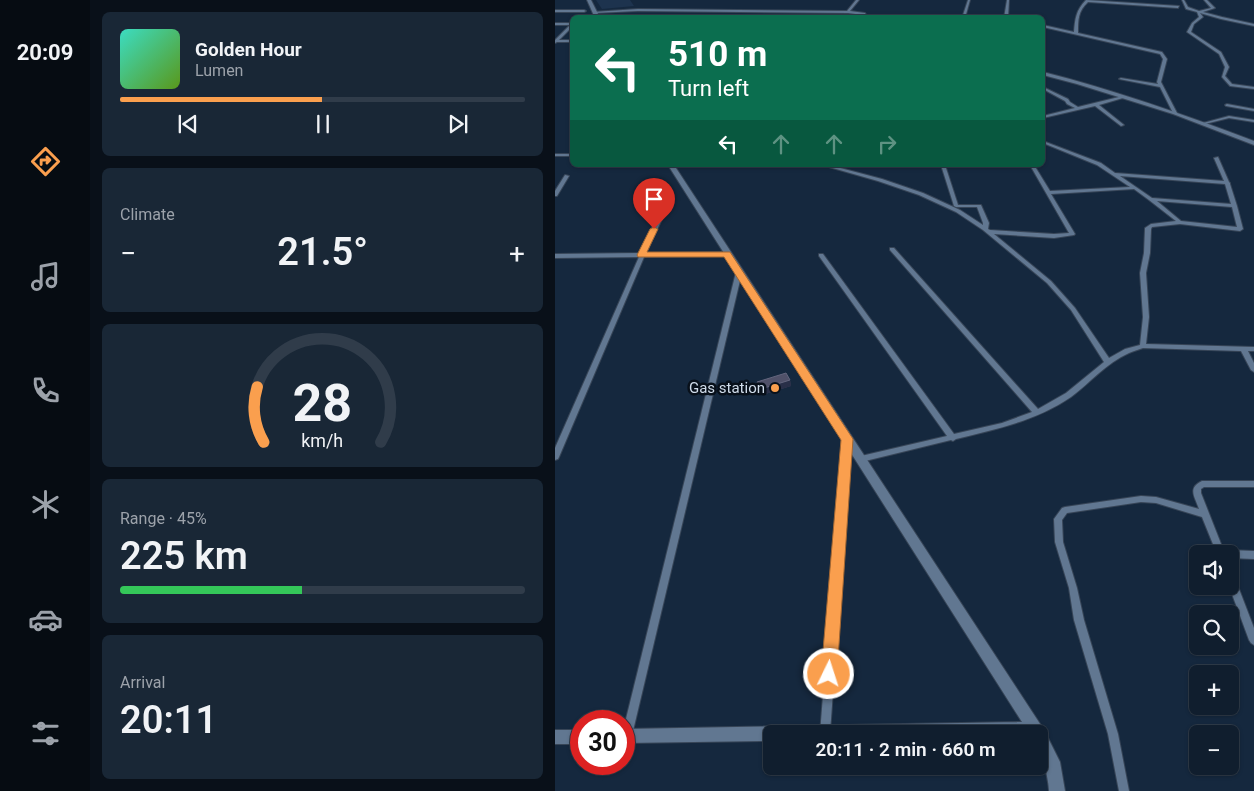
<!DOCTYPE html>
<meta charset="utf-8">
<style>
body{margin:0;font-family:Roboto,sans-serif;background:#192736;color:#f1f3f6;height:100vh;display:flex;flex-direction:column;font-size:19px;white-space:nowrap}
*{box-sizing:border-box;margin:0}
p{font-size:16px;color:#9ca2aa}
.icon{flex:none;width:28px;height:28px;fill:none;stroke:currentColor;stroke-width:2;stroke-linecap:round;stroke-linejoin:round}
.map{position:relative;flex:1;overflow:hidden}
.panel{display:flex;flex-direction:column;gap:12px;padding:12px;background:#091019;width:465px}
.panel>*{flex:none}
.hud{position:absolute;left:15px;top:15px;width:475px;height:152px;border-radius:8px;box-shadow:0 1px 4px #0004,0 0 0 1px #303c4a;background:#0b6e4f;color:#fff;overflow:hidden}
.tools{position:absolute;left:634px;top:545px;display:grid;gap:10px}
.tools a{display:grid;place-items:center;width:50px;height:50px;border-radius:8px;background:#101e2e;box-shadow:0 1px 4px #0004,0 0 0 1px #303c4a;font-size:25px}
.speed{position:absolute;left:15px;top:710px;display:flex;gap:10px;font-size:25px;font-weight:700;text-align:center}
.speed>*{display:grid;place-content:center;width:65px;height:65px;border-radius:50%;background:#101e2e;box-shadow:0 1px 4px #0004,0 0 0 1px #303c4a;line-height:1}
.speed .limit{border:8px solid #d22;background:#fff;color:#111}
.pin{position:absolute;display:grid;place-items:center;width:42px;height:42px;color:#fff;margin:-51px -21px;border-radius:50% 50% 50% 0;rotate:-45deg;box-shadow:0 0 5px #0007}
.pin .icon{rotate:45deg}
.me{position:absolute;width:55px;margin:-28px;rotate:4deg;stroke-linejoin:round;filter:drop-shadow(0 0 4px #0008)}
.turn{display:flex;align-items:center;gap:18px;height:105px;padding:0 15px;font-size:22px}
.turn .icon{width:65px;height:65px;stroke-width:2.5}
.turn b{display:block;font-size:35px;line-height:42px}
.lanes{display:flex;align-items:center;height:48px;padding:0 15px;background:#0003;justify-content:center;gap:25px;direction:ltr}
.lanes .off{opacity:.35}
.big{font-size:38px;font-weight:600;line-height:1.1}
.panel .tile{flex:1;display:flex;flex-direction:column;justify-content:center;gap:8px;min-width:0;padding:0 18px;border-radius:8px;background:#192736}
.panel .dial{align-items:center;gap:0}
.dial svg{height:130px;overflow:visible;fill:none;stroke:#303c4a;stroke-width:7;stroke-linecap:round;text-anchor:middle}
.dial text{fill:#f1f3f6;stroke:none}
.song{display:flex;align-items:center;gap:15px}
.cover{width:60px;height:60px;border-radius:8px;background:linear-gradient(135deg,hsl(170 70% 55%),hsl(90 70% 35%))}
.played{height:5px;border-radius:2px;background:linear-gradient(90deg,#fa9f4e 50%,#303c4a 50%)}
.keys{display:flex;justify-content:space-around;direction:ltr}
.heat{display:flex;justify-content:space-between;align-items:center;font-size:28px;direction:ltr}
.charge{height:8px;border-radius:4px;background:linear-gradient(90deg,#34c759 45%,#303c4a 0)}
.trip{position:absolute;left:208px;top:725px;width:285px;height:50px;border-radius:8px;background:#101e2e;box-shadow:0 1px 4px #0004,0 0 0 1px #303c4a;font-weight:600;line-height:50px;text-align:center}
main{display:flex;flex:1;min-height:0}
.tabs{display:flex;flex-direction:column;width:90px;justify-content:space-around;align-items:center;background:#060c12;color:#9ca2aa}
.tabs .icon{width:35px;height:35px}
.tabs .selected{color:#fa9f4e}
.tabs b{font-size:22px;color:#f1f3f6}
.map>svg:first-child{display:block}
.built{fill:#1d334e}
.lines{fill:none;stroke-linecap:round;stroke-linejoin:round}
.street-casing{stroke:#374557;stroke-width:2}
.secondary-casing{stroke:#374557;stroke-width:2}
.street{fill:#617791;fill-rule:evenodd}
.secondary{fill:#617791;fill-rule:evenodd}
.wall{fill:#41405a}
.shaded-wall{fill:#292f48}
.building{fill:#505169;stroke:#64667e}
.route{fill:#fa9f4e;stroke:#a26733}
.poi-dot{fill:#fa9f4e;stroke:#08101a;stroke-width:2}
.labels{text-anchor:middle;stroke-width:5;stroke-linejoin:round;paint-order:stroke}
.poi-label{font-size:15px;fill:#d0dcea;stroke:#08101a;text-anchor:end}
</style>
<main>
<nav class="tabs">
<b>20:09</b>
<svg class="icon selected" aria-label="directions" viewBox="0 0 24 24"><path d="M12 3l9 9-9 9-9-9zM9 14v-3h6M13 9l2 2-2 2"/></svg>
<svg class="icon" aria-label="music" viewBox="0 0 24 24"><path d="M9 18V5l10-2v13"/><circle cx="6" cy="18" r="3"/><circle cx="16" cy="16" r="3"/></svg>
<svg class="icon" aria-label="phone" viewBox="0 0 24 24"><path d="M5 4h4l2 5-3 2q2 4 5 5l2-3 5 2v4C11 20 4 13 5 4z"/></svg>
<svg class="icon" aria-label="climate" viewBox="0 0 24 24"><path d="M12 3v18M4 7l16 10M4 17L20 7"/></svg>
<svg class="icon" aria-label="car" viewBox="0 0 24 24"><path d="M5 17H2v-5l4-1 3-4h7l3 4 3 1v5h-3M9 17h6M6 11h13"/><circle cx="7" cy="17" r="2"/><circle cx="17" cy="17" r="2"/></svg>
<svg class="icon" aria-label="filters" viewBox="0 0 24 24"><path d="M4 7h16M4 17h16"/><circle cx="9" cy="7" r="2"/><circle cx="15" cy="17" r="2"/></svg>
</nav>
<section class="panel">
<div class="tile">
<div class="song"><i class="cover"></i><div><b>Golden Hour</b><p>Lumen</p></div></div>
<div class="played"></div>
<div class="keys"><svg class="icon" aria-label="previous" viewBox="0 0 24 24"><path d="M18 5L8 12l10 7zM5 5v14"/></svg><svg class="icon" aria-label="pause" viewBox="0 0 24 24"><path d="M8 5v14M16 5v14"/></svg><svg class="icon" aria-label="next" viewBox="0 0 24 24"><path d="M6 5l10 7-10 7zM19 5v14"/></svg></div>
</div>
<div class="tile"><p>Climate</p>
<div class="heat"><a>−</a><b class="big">21.5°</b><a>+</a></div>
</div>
<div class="tile dial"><svg viewBox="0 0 100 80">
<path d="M14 69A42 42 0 1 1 86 69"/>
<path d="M14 69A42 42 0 0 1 10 35" stroke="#fa9f4e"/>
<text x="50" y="56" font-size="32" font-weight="700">28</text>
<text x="50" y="72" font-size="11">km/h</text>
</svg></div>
<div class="tile"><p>Range · 45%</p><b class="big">225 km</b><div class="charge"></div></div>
<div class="tile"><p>Arrival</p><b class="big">20:11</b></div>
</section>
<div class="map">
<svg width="699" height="791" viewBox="0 0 699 791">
<rect width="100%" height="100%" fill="#15283e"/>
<path class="built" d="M41,0H75L79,6L47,9Z"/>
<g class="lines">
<defs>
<g id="street">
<path d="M301,0H304L295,11L310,13L313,18H310L308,15L293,13L83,11L40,13L38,12L83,9L292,11Z"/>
<path d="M413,0H415L410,18H407Z"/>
<path d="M452,0H454L453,18H449Z"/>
<path d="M531,0L624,6L623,8L533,2C523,11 523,20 523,33L607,52L612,59L606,82L622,113L621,114L618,113L605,87L564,79L566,78L603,84L602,82L608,59L605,54L488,27V25L519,32C520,19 521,10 531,0Z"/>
<path d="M627,0H629L633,7L644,11L656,8L649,0H652L660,8L648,12L667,17L699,24V26L666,19L645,13L648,17L639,24L636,32L666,52L674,67L670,76L677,84L699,87V89L675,86L667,77L670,67L664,54L632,32L637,23L644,17L642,12L631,9Z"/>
<path d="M0,10H29L31,11L29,12H0Z"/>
<path d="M0,23H18V26L4,40H18V42H2L0,43V40L15,25H0Z"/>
<path d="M488,87L513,99L515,102L523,107L568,96V98L544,105L569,125L566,126L540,106L488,118V116L520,108L512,104L510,101L488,89Z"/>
<path d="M672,104L699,109V111L671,106L670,105Z"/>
<path d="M674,116L699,120V122L674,118L650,124L648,123Z"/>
<path d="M488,141L546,163L560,173L669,181L659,158L663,157L674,182L675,183V184L682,206L688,229L685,231L625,224L597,227L596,229L595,253L591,273L594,317L591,344L699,347V351H693L699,363V372L696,370L686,351L588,348C583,350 578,351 574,353C551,363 535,383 516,397C481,421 441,429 401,439L398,441L396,440L306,462L303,461L302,459L303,457L306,456L392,436L264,256V254H268L399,434L447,423L477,412L335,250V248H339L483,409L511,393L549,362L516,310L492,283L428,230L401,212L364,195L323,181L267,165H274L327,179L368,193L405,210L428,225V223L422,207H401L399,206L386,165H390L403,205H426L434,223L433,229L435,230L499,234L514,233L475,165H479L495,191L575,187L542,165L488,143ZM565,176L670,184L676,204L597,198ZM579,189L594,200L621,221L596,224L590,228L589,253L585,273L588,317L585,345L570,349L554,358L520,308L496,281L439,234L499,238L519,235L520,234L496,194ZM602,201L677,207L682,227L626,221Z"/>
<rect x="0" y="154" width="18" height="2"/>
<path d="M10,175L14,176L2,196H0V191Z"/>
<path d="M105,215L108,217L91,253L172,252L175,254L172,256L89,257L4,457L3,459L0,460V448L84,257L0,258V254L85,253L102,217Z"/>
<path d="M184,270L187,272L77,735L76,739L72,740L69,739V727L181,272Z"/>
<path d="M292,436L295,437L296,439L275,733L265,734L288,439L289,437Z"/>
<path d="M647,481H699V487H649L646,489V493L670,554H662L647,517L601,503L586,502L512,513L507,520L508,542L522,588L529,620L563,734L574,791H564L553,734L519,620L514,588L500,542L499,519L507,508L510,507L586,496L601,497L644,509C640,497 632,488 647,481Z"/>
<path d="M675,550L699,551V559L675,558V554H671L672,551Z"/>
<path d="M675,572L678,573L679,576L699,628V645L696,643L694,640L674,586Z"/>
</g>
<g id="secondary">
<path d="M32,0H36L45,18H40Z"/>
<path d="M488,72C560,90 630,115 699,141V145L618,114L522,84L488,75Z"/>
<path d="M113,165H119L489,730L505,762L510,791H494C493,771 484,753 484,734H216V741L69,743V729L467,722Z"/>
<rect x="0" y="730" width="26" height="14"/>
</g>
</defs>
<use href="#street" class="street-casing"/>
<use href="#secondary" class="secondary-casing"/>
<use href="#street" class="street"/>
<use href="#secondary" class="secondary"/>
</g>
<path class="wall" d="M235,380L236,386L207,395L203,389L202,382Z"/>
<path class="shaded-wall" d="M235,380L236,386L207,395L206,389Z"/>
<path class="building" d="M231,373L235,380L206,389L202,382Z"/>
<path class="route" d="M99,227L103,229L92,252H175L298,439L282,674L280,680L274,682L269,680L266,674L286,440L169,257H83L82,255L95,229Z"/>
<circle class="poi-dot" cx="220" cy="388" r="5"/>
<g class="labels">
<g class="poi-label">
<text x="210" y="393">Gas station</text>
</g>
</g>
</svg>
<div class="tools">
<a><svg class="icon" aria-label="sound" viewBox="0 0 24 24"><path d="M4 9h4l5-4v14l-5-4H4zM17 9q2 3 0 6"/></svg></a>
<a><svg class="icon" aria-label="search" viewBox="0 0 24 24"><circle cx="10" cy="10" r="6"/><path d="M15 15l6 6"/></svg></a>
<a>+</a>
<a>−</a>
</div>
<div class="speed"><div class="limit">30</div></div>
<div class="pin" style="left:99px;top:229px;background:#d93025"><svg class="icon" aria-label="arrive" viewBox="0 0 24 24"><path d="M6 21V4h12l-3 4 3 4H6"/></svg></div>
<svg class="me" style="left:274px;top:674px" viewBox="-20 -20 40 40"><circle r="17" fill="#fa9f4e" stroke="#fff" stroke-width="3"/><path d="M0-11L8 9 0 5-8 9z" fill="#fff"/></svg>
<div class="trip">20:11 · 2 min · 660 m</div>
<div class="hud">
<div class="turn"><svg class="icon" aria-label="left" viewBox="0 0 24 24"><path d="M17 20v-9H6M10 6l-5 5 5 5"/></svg><div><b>510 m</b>Turn left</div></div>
<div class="lanes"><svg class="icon" aria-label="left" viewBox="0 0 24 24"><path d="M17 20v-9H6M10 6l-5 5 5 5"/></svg><svg class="icon off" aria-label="ahead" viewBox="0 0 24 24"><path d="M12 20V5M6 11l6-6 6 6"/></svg><svg class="icon off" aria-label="ahead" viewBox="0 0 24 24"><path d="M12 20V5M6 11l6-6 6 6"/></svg><svg class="icon off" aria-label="right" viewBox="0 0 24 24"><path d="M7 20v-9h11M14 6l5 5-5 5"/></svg></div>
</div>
</div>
</main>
